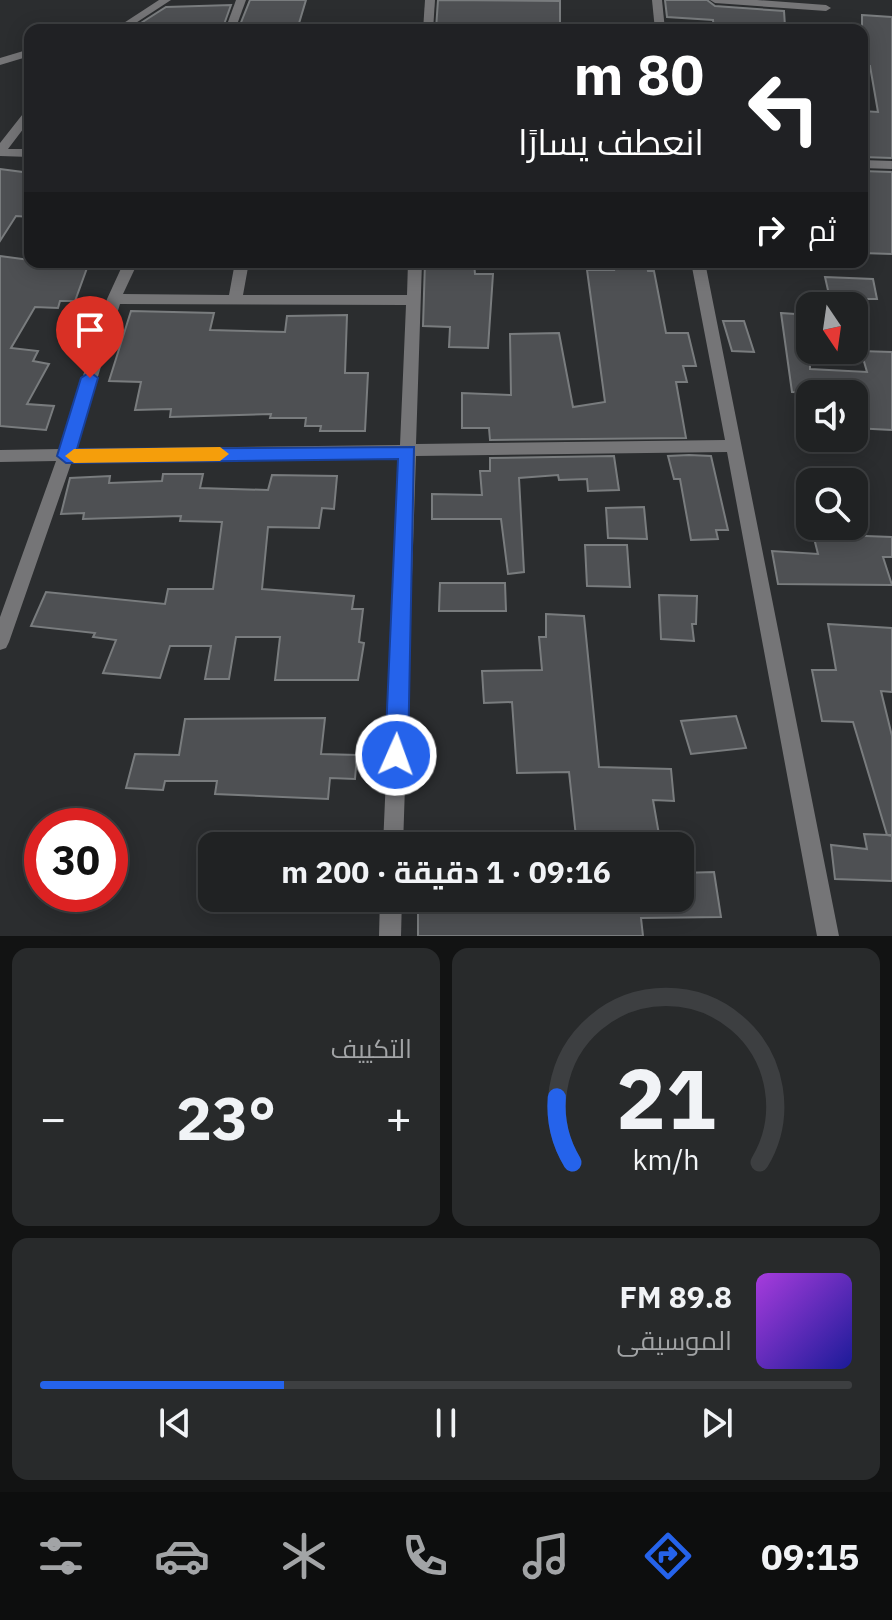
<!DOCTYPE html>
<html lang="ar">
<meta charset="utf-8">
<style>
body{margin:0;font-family:"IBM Plex Sans",Cairo,sans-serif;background:#282a2b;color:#f1f3f6;direction:rtl;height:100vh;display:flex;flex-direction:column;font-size:30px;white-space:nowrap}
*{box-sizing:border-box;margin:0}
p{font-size:26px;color:#a2a4a6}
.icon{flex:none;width:44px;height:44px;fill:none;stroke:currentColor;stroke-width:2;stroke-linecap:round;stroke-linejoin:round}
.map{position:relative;height:936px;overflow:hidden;direction:ltr}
.sheet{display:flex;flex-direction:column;gap:12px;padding:12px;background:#121313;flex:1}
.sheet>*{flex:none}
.top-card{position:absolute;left:24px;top:24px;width:844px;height:244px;border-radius:16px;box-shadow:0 4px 20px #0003,0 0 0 2px #3d3f41;direction:rtl;background:#202124;color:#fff;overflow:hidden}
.needle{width:52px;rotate:167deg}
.tools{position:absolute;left:796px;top:292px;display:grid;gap:16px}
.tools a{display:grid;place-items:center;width:72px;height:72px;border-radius:16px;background:#202223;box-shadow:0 4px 20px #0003,0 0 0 2px #3d3f41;font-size:40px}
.speed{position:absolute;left:24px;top:808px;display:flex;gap:16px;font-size:40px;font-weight:700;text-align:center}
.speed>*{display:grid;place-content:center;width:104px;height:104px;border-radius:50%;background:#202223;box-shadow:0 4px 20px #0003,0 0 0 2px #3d3f41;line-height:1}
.speed .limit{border:12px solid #d22;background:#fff;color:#111}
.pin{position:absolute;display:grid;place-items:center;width:68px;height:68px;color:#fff;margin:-82px -34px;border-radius:50% 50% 50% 0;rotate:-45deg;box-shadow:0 0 8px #0007}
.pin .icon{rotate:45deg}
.me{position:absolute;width:88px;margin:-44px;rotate:2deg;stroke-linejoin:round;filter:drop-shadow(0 0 6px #0008)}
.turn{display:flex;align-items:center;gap:28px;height:168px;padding:0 32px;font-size:36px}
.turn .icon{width:104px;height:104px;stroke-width:2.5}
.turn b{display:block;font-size:56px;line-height:68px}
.then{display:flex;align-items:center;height:76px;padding:0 32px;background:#0003;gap:16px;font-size:30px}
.big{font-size:60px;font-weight:700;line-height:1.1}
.sheet .card{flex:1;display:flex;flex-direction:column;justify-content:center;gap:12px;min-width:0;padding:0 28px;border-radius:16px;background:#282a2b}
.sheet .dial{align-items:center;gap:0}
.dial svg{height:208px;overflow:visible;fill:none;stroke:#3d3f41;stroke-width:7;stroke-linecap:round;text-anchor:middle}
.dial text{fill:#f1f3f6;stroke:none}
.song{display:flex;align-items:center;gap:24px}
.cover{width:96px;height:96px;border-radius:12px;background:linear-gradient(135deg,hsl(280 70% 55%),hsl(240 70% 35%))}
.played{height:8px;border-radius:4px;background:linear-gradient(90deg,#2563eb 30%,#3d3f41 30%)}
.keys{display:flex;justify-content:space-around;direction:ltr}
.heat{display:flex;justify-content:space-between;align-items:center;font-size:44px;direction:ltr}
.sheet .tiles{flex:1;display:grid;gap:12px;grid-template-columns:1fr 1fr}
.card:last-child{grid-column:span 2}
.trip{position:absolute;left:198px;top:832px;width:496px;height:80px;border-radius:16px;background:#202223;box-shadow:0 4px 20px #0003,0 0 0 2px #3d3f41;font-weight:700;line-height:80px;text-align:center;direction:rtl}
.tab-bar{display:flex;height:128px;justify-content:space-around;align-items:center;background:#0d0e0e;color:#a2a4a6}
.tab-bar .icon{width:56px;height:56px}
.tab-bar .current{color:#2563eb}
.tab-bar b{font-size:36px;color:#f1f3f6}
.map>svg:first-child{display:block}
.building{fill:#4e5053;stroke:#797c7e;stroke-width:2}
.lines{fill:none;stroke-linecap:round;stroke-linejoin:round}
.minor{fill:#757577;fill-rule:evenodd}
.route{fill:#2563eb;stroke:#184099;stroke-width:2}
.slow{fill:#f59e0b}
</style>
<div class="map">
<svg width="892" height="936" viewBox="0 0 892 936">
<rect width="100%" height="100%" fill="#2b2d2f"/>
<g class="building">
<path d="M250,0H306L297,30H238Z"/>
<path d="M438,0L560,1V30L436,29Z"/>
<path d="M665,0H707L715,6L784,11L785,26L764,24L765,30H714L713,20L667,17Z"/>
<path d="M231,5L222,30H130L166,7Z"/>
<path d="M862,15L892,17V158L862,157V111L878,112L870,66L862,65Z"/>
<path d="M0,169L30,173V217L16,216L0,241Z"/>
<path d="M862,171L892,172V254L862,253Z"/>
<path d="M0,256L60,264L59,268H87L75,301H60L58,308L35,307L11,348L38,351L33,361L49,364L27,404L54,406L46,430L0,426Z"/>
<path d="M425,262H474L475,274H493L488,348L449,347L450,327L423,326Z"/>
<path d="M612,262H646L648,271H654L666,333H688L696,366H683L687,382H676L686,438L490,440L489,428H462V393L511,395L510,334L559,333L573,407L605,402L587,270H614Z"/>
<path d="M825,277L873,279L877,299H830Z"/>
<path d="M131,311L214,313L210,330L285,332L287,316L347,315L345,373H368L365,431H320L321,426H305L306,418H270L271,414L170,417L171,409L135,410L141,382L109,381Z"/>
<path d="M781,313L810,315V369L867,372L861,351L892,352V430L854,428V394L792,392Z"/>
<path d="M723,321H744L754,352L732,351Z"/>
<path d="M689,455L711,456L728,530H716L718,539L691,540L680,479H674L668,456Z"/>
<path d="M614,456L619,490L588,491L587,479L559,480L558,475L519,478L524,572L508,574L501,519H432V494L482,495L480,471H490V458Z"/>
<path d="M163,474H203L200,488L268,490L272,475L337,476L334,509L322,508L319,528L268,527L262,589L354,596L352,609H363L359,642L364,643L358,680H275L280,637H236L229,679H205L211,646H170L160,678L103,673L116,640L93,637L95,633L31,626L46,592L165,604L168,589H213L222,522L180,521L181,516L83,519L84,513L61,514L70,478L110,476L109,483L162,481Z"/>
<path d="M644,507L647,539L608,538L606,508Z"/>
<path d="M813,534L892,537V557H883L892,585L778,584L772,551L818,554Z"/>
<path d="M585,545H627L630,587L587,586Z"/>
<path d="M440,583H505L506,611H439Z"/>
<path d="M659,595L697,596L696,624H692L694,641L661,639Z"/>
<path d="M546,614L584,616L599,767L671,769L674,801L653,800L661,846H577L569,772L517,773L512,702L484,703L482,671L542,670L539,637H546Z"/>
<path d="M828,624L892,628V692L881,691L892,736V835H887L892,836V881L835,879L831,845L867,849L864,834L887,835L853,722L822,721L812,670H836Z"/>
<path d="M736,716L746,748L691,754L681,721Z"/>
<path d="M325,718L321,754L357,755L355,779L330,778L328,799L215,794L217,781H165L163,790L126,788L135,754L179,755L185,719Z"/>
<path d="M714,872L721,917L641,918L643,936H418V913L441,912V898H501V909L635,906L634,898H680V873Z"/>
</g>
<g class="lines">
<g class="minor">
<path d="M159,0H171L125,30H113Z"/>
<path d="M236,0H246L235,30H225Z"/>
<path d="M425,0H435L433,30H423Z"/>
<path d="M652,0H662L665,30H655Z"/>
<path d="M710,0H757L826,5L831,8L826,11L715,3Z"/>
<path d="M30,49V56L0,65V58Z"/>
<path d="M30,109V120L8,149H30V157L0,156V143L26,110Z"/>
<path d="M862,160L892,161V169L862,168Z"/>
<path d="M124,262H138L123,294L229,295L235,262H249L243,295H407L408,262H422L416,444L725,440L691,262H705L839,936H817L727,452L416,456L403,846H383L400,456L72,461L9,642L6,648L0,650V617L56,461L0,462V450L60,449L107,299ZM120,304L406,305L400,445L76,449Z"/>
<path d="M380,898H402L401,936H379Z"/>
</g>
</g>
<path class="route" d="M90,372L98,378L77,449L414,447L408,755L404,762L396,765L389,762L385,755L398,459L66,463L57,456L81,378Z"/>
<path class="slow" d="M220,447L229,454L220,461L74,463L65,456L74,449Z"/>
</svg>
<div class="tools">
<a><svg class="needle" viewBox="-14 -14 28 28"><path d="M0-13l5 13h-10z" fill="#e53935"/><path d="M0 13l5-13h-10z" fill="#a2a4a6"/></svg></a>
<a><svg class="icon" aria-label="sound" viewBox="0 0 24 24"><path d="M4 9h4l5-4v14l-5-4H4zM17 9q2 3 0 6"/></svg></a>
<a><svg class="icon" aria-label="search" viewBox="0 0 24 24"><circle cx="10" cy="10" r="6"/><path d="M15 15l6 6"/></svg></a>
</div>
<div class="speed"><div class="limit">30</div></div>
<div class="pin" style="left:90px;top:378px;background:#d93025"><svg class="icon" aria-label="arrive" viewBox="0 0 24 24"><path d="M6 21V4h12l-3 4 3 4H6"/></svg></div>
<svg class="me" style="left:396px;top:755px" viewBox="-20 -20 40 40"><circle r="17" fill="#2563eb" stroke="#fff" stroke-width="3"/><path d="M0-11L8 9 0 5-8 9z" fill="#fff"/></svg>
<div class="trip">09:16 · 1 دقيقة · 200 m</div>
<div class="top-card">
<div class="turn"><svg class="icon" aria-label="left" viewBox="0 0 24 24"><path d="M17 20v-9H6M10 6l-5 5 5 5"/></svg><div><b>80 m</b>انعطف يسارًا</div></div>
<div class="then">ثم<svg class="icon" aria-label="right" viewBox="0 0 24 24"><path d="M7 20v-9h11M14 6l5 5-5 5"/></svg></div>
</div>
</div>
<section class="sheet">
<div class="tiles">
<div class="card dial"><svg viewBox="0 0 100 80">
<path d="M14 69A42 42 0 1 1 86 69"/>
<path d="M14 69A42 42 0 0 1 8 44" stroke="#2563eb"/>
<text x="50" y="56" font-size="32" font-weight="700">21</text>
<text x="50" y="72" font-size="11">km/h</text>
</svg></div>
<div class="card"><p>التكييف</p>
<div class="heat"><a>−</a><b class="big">23°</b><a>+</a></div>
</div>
<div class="card">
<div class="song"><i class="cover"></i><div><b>89.8 FM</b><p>الموسيقى</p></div></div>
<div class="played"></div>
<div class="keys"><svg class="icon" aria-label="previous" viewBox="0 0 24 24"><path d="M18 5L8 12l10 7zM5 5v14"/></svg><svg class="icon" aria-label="pause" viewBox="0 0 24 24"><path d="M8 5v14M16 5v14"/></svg><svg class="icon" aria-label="next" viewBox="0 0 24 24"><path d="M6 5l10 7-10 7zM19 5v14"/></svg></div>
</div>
</div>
</section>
<nav class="tab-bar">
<b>09:15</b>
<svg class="icon current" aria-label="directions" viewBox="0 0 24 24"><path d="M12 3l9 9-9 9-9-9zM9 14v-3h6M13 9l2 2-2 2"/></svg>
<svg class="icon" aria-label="music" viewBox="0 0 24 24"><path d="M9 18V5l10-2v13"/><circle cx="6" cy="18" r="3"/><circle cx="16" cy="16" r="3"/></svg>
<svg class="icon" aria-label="phone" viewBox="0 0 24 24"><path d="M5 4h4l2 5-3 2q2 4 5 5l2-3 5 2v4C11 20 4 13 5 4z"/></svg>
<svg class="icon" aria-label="climate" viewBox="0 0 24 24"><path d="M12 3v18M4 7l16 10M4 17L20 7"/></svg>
<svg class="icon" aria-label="car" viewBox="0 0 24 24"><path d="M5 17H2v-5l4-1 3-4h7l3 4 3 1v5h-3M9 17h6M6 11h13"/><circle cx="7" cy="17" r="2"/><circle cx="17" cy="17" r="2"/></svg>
<svg class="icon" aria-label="filters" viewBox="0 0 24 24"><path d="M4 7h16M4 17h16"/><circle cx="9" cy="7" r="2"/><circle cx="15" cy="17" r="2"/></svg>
</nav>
